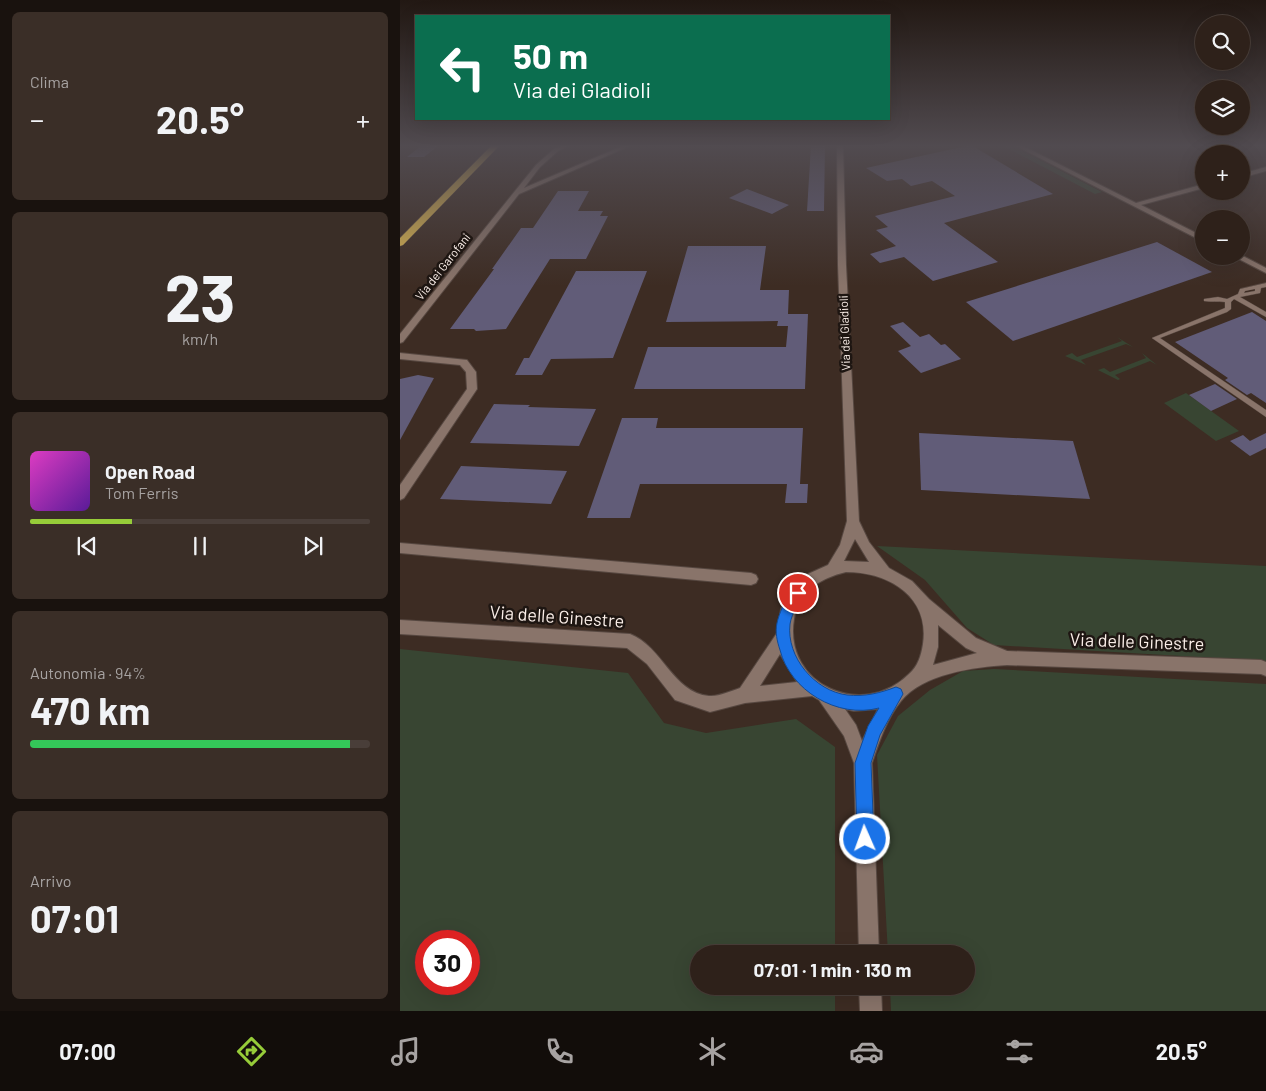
<!DOCTYPE html>
<html lang="it">
<meta charset="utf-8">
<style>
body{margin:0;font-family:Barlow,sans-serif;background:#3a2e27;color:#f1f3f6;height:100vh;display:flex;flex-direction:column;font-size:19px;white-space:nowrap}
*{box-sizing:border-box;margin:0}
p{font-size:16px;color:#a7a3a2}
.icon{flex:none;width:28px;height:28px;fill:none;stroke:currentColor;stroke-width:2;stroke-linecap:round;stroke-linejoin:round}
.map{position:relative;flex:1;overflow:hidden}
.panel{display:flex;flex-direction:column;gap:12px;padding:12px;background:#19120e;width:400px}
.panel>*{flex:none}
.guide{position:absolute;left:15px;top:15px;width:475px;height:105px;border-radius:0px;box-shadow:0 5px 20px #0002,0 0 0 1px #493e39;background:#0b6e4f;color:#fff;overflow:hidden}
.controls{position:absolute;left:795px;top:15px;display:grid;gap:10px}
.controls a{display:grid;place-items:center;width:55px;height:55px;border-radius:50%;background:#2e211a;box-shadow:0 5px 20px #0002,0 0 0 1px #493e39;font-size:25px}
.speed{position:absolute;left:15px;top:930px;display:flex;gap:10px;font-size:25px;font-weight:700;text-align:center}
.speed>*{display:grid;place-content:center;width:65px;height:65px;border-radius:50%;background:#2e211a;box-shadow:0 5px 20px #0002,0 0 0 1px #493e39;line-height:1}
.speed .limit{border:8px solid #d22;background:#fff;color:#111}
.pin{position:absolute;display:grid;place-items:center;width:42px;height:42px;color:#fff;margin:-21px;border:2px solid #fff;border-radius:50%;box-shadow:0 1px 5px #0007}
.me{position:absolute;width:55px;margin:-28px;rotate:358deg;stroke-linejoin:round;filter:drop-shadow(0 0 4px #0008)}
.turn{display:flex;align-items:center;gap:18px;height:105px;padding:0 15px;font-size:22px}
.turn .icon{width:65px;height:65px;stroke-width:2.5}
.turn b{display:block;font-size:35px;line-height:42px}
.big{font-size:38px;font-weight:700;line-height:1.1}
.panel .tile{flex:1;display:flex;flex-direction:column;justify-content:center;gap:8px;min-width:0;padding:0 18px;border-radius:8px;background:#3a2e27}
.panel .dial{align-items:center;gap:0}
.dial b{font-size:65px;line-height:1}
.song{display:flex;align-items:center;gap:15px}
.cover{width:60px;height:60px;border-radius:8px;background:linear-gradient(135deg,hsl(310 70% 55%),hsl(270 70% 35%))}
.played{height:5px;border-radius:2px;background:linear-gradient(90deg,#96cc39 30%,#493e39 30%)}
.keys{display:flex;justify-content:space-around;direction:ltr}
.heat{display:flex;justify-content:space-between;align-items:center;font-size:28px;direction:ltr}
.charge{height:8px;border-radius:4px;background:linear-gradient(90deg,#34c759 94%,#493e39 0)}
.trip{position:absolute;left:290px;top:945px;width:285px;height:50px;border-radius:25px;background:#2e211a;box-shadow:0 5px 20px #0002,0 0 0 1px #493e39;font-weight:700;line-height:50px;text-align:center}
.tab-bar{display:flex;height:80px;justify-content:space-around;align-items:center;background:#120d0a;color:#a7a3a2}
.tab-bar .icon{width:35px;height:35px}
.tab-bar .selected{color:#96cc39}
.tab-bar b{font-size:22px;color:#f1f3f6}
main{display:flex;flex:1;min-height:0}
.map>svg:first-child{display:block}
.green{fill:#384532;fill-rule:evenodd}
.building{fill:#615c78}
.lines{fill:none;stroke-linecap:round;stroke-linejoin:round}
.service-casing{stroke:#574841;stroke-width:1}
.minor-casing{stroke:#574841;stroke-width:2}
.motorway-casing{stroke:#574841;stroke-width:1}
.service{fill:#89746a;fill-rule:evenodd}
.minor{fill:#89746a;fill-rule:evenodd}
.motorway{fill:#deb750;fill-rule:evenodd}
.route{fill:#1a73e8;stroke:#114b97}
.labels{text-anchor:middle;stroke-width:5;stroke-linejoin:round;paint-order:stroke}
.far-street-label{font-size:12px;fill:#faeee8;stroke:#1e1612}
.near-street-label{font-size:18px;fill:#faeee8;stroke:#1e1612}
</style>
<main>
<section class="panel">
<div class="tile"><p>Clima</p>
<div class="heat"><a>−</a><b class="big">20.5°</b><a>+</a></div>
</div>
<div class="tile dial"><b>23</b><p>km/h</p></div>
<div class="tile">
<div class="song"><i class="cover"></i><div><b>Open Road</b><p>Tom Ferris</p></div></div>
<div class="played"></div>
<div class="keys"><svg class="icon" aria-label="previous" viewBox="0 0 24 24"><path d="M18 5L8 12l10 7zM5 5v14"/></svg><svg class="icon" aria-label="pause" viewBox="0 0 24 24"><path d="M8 5v14M16 5v14"/></svg><svg class="icon" aria-label="next" viewBox="0 0 24 24"><path d="M6 5l10 7-10 7zM19 5v14"/></svg></div>
</div>
<div class="tile"><p>Autonomia · 94%</p><b class="big">470 km</b><div class="charge"></div></div>
<div class="tile"><p>Arrivo</p><b class="big">07:01</b></div>
</section>
<div class="map">
<svg width="866" height="1011" viewBox="0 0 866 1011">
<rect width="100%" height="100%" fill="#3d2c23"/>
<g class="green">
<path d="M601,145H611L702,192L695,194Z"/>
<path d="M717,337L733,347L726,344L681,360L686,365L665,356L672,353L677,357L722,341Z"/>
<path d="M742,353L757,365L750,361L715,375L720,379L718,380L698,370L704,368L710,372L746,358Z"/>
<path d="M786,393L839,431L816,441L764,403Z"/>
<path d="M477,546L866,566V661L594,645L567,628L525,580Z"/>
<path d="M0,649L228,673L264,723L306,733L396,719L435,747V954H299V986H435V1011H0ZM26,941H69V984H26Z"/>
<path d="M594,669L866,684V1011H491L490,986H566V954H488L477,755L498,716L530,690L563,671Z"/>
</g>
<g class="building">
<path d="M22,145H39L24,157H7Z"/>
<path d="M411,145H425L424,211H407Z"/>
<path d="M571,145L653,194L544,223L598,262L533,281L504,257L480,263L470,254L496,246L476,230L488,227L475,216L555,196L532,181L511,186L502,179L487,181L466,168Z"/>
<path d="M347,189L389,205L372,214L329,198Z"/>
<path d="M158,191H189L178,211H203L200,216H208L186,259H150L106,329L76,331L74,329H50L94,269H92L121,228H133Z"/>
<path d="M757,242L812,272L613,341L566,302Z"/>
<path d="M288,246H366L360,290H389L388,314H408L405,389H234L248,347H386L388,326H377L378,321L266,322Z"/>
<path d="M176,271H247L213,358L151,359L142,375H115L124,358H129Z"/>
<path d="M852,312L866,321V403L851,393L847,395L825,380L828,378L775,342Z"/>
<path d="M503,322L520,337L529,334L541,345L545,344L561,359L521,373L498,351L511,346L490,326Z"/>
<path d="M18,375L34,378L0,440V379Z"/>
<path d="M815,384L837,399L811,411L789,395Z"/>
<path d="M94,404L130,405L128,407L196,409L179,446L70,443Z"/>
<path d="M222,418H258L256,428H403L400,484H408L407,503H385L387,484H240L230,518H187Z"/>
<path d="M519,433L673,441L690,499L521,490Z"/>
<path d="M866,433V448L850,456L830,441L843,435L850,441Z"/>
<path d="M61,466L167,471L151,504L40,499Z"/>
</g>
<g class="lines">
<defs>
<path id="service" d="M866,283V287L861,288L860,293L840,297L866,312V317L834,299L831,302V309L827,312L760,338L866,410V417L752,338L825,308V302C818,301 811,302 804,301V299L818,297L827,299L838,294L840,289ZM855,289V291L844,293L845,291Z"/>
<g id="minor">
<path d="M163,145H170L158,151L140,167L124,188L225,145H232L119,194L3,342L0,343V334L136,165L154,149Z"/>
<path d="M437,145H443L446,265L459,521L469,542L489,568L512,581L529,599L576,638L607,651L861,660L866,662V676L861,674L607,665C574,667 523,674 501,701C487,718 479,742 472,763L479,954H459L454,763L444,736L419,700L412,696L345,703L310,712L275,700L247,664L227,648L0,634V620L230,634C262,646 273,693 309,696C318,697 331,691 340,688L377,633L381,609L389,593L408,574L428,565L440,545L447,521L438,265ZM455,539L469,562L444,561ZM446,572C488,572 530,596 523,644C521,656 518,666 509,674C463,720 383,685 394,619C398,591 421,578 446,572ZM538,625L566,648L577,653L533,665L538,647ZM380,654L397,682L360,686ZM445,709L454,711L478,709L462,741L456,725Z"/>
<path d="M614,145H621L736,203L804,184V188L741,205L804,237V242Z"/>
<path d="M866,167V171L841,178V174Z"/>
<path d="M841,255L866,268V273L833,256Z"/>
<path d="M0,353L67,360L76,372L77,389L4,498L0,500V485L67,389L66,372L60,365L0,359Z"/>
<path d="M0,543L351,573L356,575L358,579L356,583L351,585L0,553Z"/>
<path d="M459,986H481L482,1011H460Z"/>
</g>
<path id="motorway" d="M92,145H100L3,245L0,246V238Z"/>
</defs>
<use href="#service" class="service-casing"/>
<use href="#minor" class="minor-casing"/>
<use href="#motorway" class="motorway-casing"/>
<use href="#service" class="service"/>
<use href="#minor" class="minor"/>
<use href="#motorway" class="motorway"/>
</g>
<linearGradient id="sky" x2="0" y2="1"><stop stop-color="#221813"/><stop offset="0.51" stop-color="#514b50"/><stop offset="1" stop-color="#514b50" stop-opacity="0"/></linearGradient>
<rect width="866" height="286" fill="url(#sky)"/>
<path class="route" d="M398,588L402,589L404,593C399,604 392,612 390,624C386,657 415,691 447,695C465,697 480,693 496,687L501,689L503,694L480,735L471,763L474,839L471,845L465,848L459,845L457,839L455,763L468,726L479,708C437,719 390,690 380,650C377,641 375,632 377,623C378,618 380,613 382,608C385,600 389,591 398,588Z"/>
<g class="labels">
<g class="far-street-label">
<text transform="translate(43 267) rotate(-52)" y="4">Via dei Garofani</text>
<text transform="translate(445 333) rotate(-92)" y="4">Via dei Gladioli</text>
</g>
<g class="near-street-label">
<text transform="translate(157 617) rotate(4)" y="6">Via delle Ginestre</text>
<text transform="translate(737 642) rotate(2)" y="6">Via delle Ginestre</text>
</g>
</g>
</svg>
<div class="controls">
<a><svg class="icon" aria-label="search" viewBox="0 0 24 24"><circle cx="10" cy="10" r="6"/><path d="M15 15l6 6"/></svg></a>
<a><svg class="icon" aria-label="layers" viewBox="0 0 24 24"><path d="M12 4l9 5-9 5-9-5zM3 14l9 5 9-5"/></svg></a>
<a>+</a>
<a>−</a>
</div>
<div class="speed"><div class="limit">30</div></div>
<div class="pin" style="left:398px;top:593px;background:#d93025"><svg class="icon" aria-label="arrive" viewBox="0 0 24 24"><path d="M6 21V4h12l-3 4 3 4H6"/></svg></div>
<svg class="me" style="left:465px;top:839px" viewBox="-20 -20 40 40"><circle r="17" fill="#1a73e8" stroke="#fff" stroke-width="3"/><path d="M0-11L8 9 0 5-8 9z" fill="#fff"/></svg>
<div class="trip">07:01 · 1 min · 130 m</div>
<div class="guide">
<div class="turn"><svg class="icon" aria-label="left" viewBox="0 0 24 24"><path d="M17 20v-9H6M10 6l-5 5 5 5"/></svg><div><b>50 m</b>Via dei Gladioli</div></div>
</div>
</div>
</main>
<nav class="tab-bar">
<b>07:00</b>
<svg class="icon selected" aria-label="directions" viewBox="0 0 24 24"><path d="M12 3l9 9-9 9-9-9zM9 14v-3h6M13 9l2 2-2 2"/></svg>
<svg class="icon" aria-label="music" viewBox="0 0 24 24"><path d="M9 18V5l10-2v13"/><circle cx="6" cy="18" r="3"/><circle cx="16" cy="16" r="3"/></svg>
<svg class="icon" aria-label="phone" viewBox="0 0 24 24"><path d="M5 4h4l2 5-3 2q2 4 5 5l2-3 5 2v4C11 20 4 13 5 4z"/></svg>
<svg class="icon" aria-label="climate" viewBox="0 0 24 24"><path d="M12 3v18M4 7l16 10M4 17L20 7"/></svg>
<svg class="icon" aria-label="car" viewBox="0 0 24 24"><path d="M5 17H2v-5l4-1 3-4h7l3 4 3 1v5h-3M9 17h6M6 11h13"/><circle cx="7" cy="17" r="2"/><circle cx="17" cy="17" r="2"/></svg>
<svg class="icon" aria-label="filters" viewBox="0 0 24 24"><path d="M4 7h16M4 17h16"/><circle cx="9" cy="7" r="2"/><circle cx="15" cy="17" r="2"/></svg>
<b>20.5°</b>
</nav>
